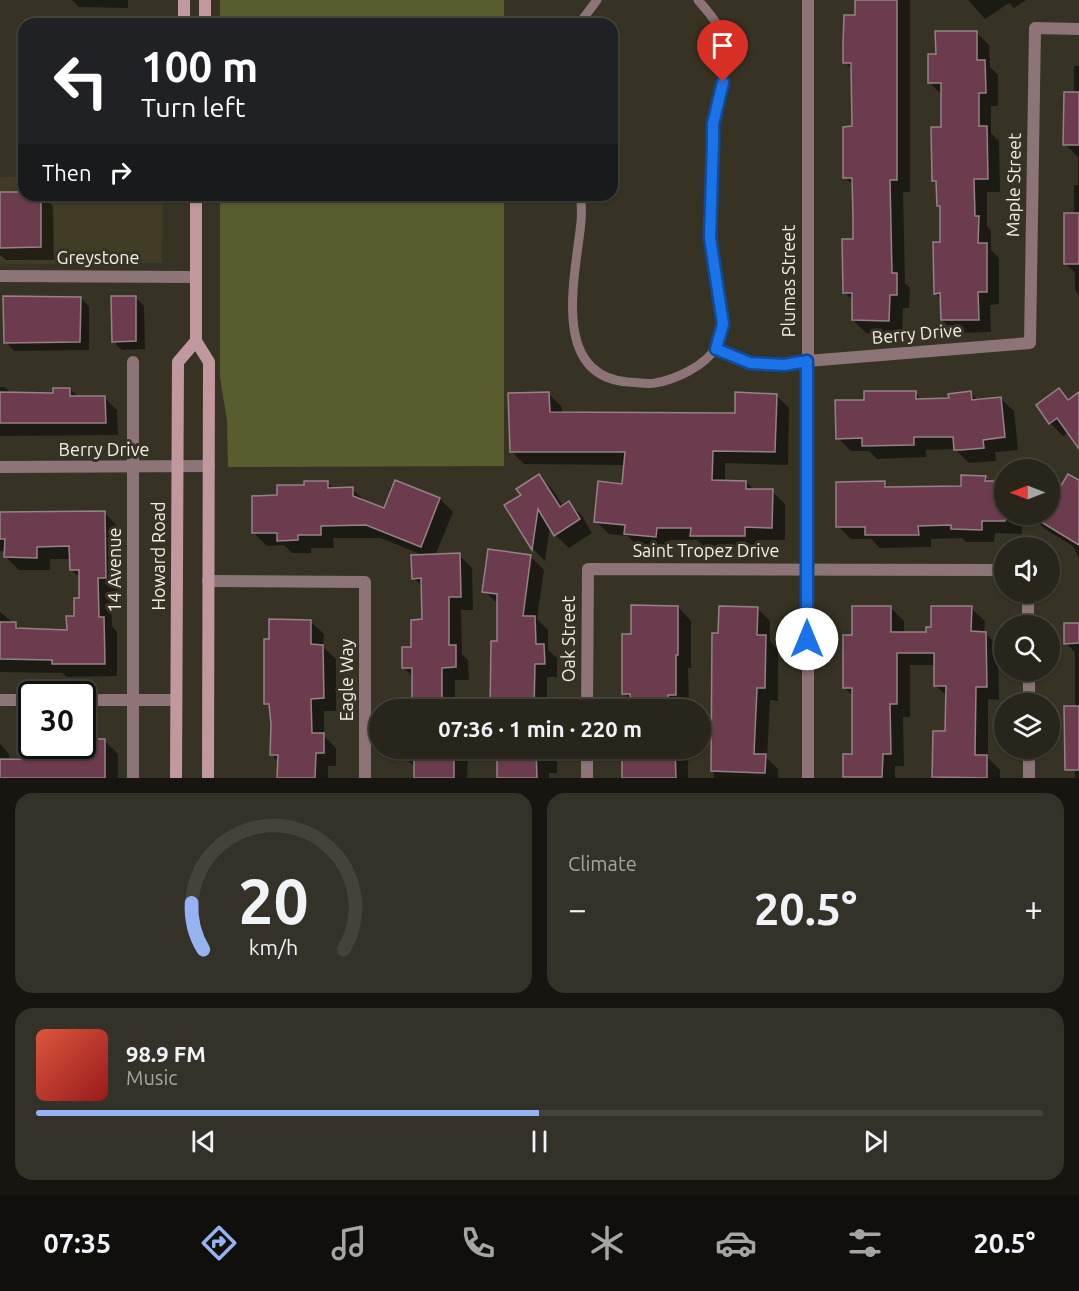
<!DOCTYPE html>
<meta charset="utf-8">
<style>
body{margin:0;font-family:Ubuntu,sans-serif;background:#343228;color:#f1f3f6;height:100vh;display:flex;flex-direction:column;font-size:22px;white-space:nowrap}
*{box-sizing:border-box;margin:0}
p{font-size:20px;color:#a5a5a3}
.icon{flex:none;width:33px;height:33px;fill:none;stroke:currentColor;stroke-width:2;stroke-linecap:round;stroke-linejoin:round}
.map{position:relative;height:778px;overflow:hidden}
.side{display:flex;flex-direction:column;gap:15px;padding:15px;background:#16150f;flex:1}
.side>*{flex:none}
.hud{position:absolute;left:18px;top:18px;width:600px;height:183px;border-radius:18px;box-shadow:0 2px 4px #0004,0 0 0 2px #44433a;background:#202124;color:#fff;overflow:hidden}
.needle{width:39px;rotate:270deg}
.buttons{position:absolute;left:994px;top:459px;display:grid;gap:12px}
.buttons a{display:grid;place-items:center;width:66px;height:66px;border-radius:50%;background:#28261b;box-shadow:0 2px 4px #0004,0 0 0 2px #44433a;font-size:30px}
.speed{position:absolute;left:18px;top:681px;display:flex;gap:12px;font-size:30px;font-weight:700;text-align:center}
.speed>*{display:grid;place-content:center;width:78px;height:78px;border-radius:50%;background:#28261b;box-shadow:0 2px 4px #0004,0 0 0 2px #44433a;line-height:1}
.speed .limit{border:3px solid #111;border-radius:9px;background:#fff;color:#111}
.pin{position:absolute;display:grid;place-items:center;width:51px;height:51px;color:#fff;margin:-62px -26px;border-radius:50% 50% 50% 0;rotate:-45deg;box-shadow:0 0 6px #0007}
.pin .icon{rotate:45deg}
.me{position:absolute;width:66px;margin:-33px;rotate:0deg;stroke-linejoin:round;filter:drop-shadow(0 0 4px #0008)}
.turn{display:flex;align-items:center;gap:21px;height:126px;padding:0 24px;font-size:27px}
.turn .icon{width:78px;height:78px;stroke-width:2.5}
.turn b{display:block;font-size:42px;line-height:51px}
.then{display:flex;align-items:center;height:57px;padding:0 24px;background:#0003;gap:12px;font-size:22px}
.big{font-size:45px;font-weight:600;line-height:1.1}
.side .card{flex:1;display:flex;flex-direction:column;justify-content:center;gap:9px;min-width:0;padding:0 21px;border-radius:18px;background:#343228}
.side .dial{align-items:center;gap:0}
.dial svg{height:156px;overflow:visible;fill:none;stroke:#44433a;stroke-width:7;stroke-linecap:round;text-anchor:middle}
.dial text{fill:#f1f3f6;stroke:none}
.song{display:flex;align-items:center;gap:18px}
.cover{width:72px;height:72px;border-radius:9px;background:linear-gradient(135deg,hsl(10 70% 55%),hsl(0 70% 35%))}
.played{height:6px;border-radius:3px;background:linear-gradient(90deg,#95b2f1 50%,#44433a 50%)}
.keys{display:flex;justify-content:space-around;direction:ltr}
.heat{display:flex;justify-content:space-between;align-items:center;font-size:33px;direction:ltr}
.side .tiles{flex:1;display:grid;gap:15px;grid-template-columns:1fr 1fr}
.card:last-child{grid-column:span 2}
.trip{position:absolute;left:369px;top:699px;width:342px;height:60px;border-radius:30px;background:#28261b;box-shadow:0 2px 4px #0004,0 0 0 2px #44433a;font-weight:600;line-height:60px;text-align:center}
.tabs{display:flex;height:96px;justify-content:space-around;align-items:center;background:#100f0b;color:#a5a5a3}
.tabs .icon{width:42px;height:42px}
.tabs .current{color:#95b2f1}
.tabs b{font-size:27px;color:#f1f3f6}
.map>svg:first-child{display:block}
.built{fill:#403c25}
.green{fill:#595c2d}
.shadow{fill:#0007}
.building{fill:#6c3c4e;stroke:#958187;stroke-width:1.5}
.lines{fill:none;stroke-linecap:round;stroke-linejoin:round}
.service{stroke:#8d7477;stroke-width:9}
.minor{stroke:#8d7477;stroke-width:12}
.secondary{stroke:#c0989d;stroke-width:12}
.route-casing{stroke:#114b97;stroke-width:15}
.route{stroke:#1a73e8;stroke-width:10}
.labels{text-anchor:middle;stroke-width:6;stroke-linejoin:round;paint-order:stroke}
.street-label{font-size:18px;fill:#f1efe5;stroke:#363324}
</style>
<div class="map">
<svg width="1079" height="778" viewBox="0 0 1079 778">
<rect width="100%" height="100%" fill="#363324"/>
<path class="built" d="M0,177H24V195H163L162,263L0,264Z"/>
<g class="green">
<rect x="220" y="0" width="284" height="24"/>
<path d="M220,195H504V466L228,467L227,420L220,378Z"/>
</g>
<g class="shadow">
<path d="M72,0H128V8L79,7Z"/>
<path d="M857,0H910V192H903L905,283L910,288L909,308H903L902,334L866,333L853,320L854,301L844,292L854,240V186L845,177L853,128V71L845,62L857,17Z"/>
<path d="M968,0H1026L1014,8L1009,3L985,19Z"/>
<path d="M976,32L989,45L990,67L998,75V106H991V133L999,141L1000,192H987V226L991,231V250L999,258V304L990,305L991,332L955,333L942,320V300L935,293L941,244L942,209L938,205V186L933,181L942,129L943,96L930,83L937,56Z"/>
<path d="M1074,66H1079V295L1075,290V273L1065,263L1074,215V185H1078V157L1065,144L1074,93Z"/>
<path d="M24,193V195H42L53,206L54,260H6L0,255V194Z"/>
<path d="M135,297L144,306L145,349L122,350L113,341Z"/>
<path d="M81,298L89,307V350L14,351L6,342Z"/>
<path d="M0,387H5L11,394H54L70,389L78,397H104L117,410L118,435L0,436Z"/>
<path d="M1059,390L1070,400L1079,393V446L1069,432L1063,436L1050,423Z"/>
<path d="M915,393L922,400H950L971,393L978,401L1000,398L1014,411L1018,450L995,452L996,461L969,463L955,449L926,450V457L877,459L869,451H851L838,438L866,401Z"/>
<path d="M549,394L562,407V413L736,414L776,395L789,408L788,465L725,463V482H746L754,490L772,491L785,504V540H758V548L725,549L705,548L697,540H669V549L638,546L628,536L609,534L596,521L623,485L625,465L524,464L511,451Z"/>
<path d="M539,476L552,489L563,506L569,503L582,516L592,533L569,548L555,535L550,526L545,561L533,549L506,506L523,495Z"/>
<path d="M985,477L991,483H1005V514H1022V534L995,533L994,542H966L962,538L931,539V547L880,548L871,539H851L838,526L885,483L890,488L963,487Z"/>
<path d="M327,482L334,489H352L366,502L385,510L396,482L440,499L453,512L435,556L459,555L472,568L473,610H461L462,654L468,660L469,680H455V701L464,710H403V703H413L414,678L404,668L424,621L423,587L414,578L425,556L381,538H333L334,548H311V553H292L284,545L267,546L254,533L278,497L305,486Z"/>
<path d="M1079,482V559L1073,546L1045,529L1032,516L1050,514V500L1053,502Z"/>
<path d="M104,512L117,526L118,591H111L112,626L117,632V676L67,677L62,673L0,672V612L22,630L68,632L76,618L80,600V578L71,569V559H50V570H19L6,557V551H0V513Z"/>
<path d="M531,557L544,570L537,619L548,630V650L557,658V677H547V704L552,710H491L499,643L498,604L484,591Z"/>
<path d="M678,607L691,621V668H688L689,707H681V710H632V701L624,693L632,636Z"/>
<path d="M757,608L770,621V641L778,650V701L770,700L767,758L778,769V778H714L712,666L720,634Z"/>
<path d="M891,608L904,621V633H927L932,628L971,608L985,621L984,632L998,646L999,700L988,699V758L1000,770V778H935L933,776L947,733L948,697L935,685L936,665H910V717H903L904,766H895V778H845V756H853V696L844,687L853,637Z"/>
<path d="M310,621L324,634L323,647L336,659V711H324V736L336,748V766H328V778H279V762L271,754V708L266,703Z"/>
<path d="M1079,624V778H1075V652L1066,643Z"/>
<path d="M105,741L118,754V778H0V744L9,754V761H61L62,746H82Z"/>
<path d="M403,748H468L467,778H416V768L403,755Z"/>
<path d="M498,748H557V773H549V778H499Z"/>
<path d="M637,748H688V778H624L638,761Z"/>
</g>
<g class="building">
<path d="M855,0H897V180H890L892,273H897V295H890L889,321L852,320V293H843L842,239H853V219L852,178H843V127L852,126L851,63H843V43L844,15H855Z"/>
<path d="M935,31H977V60H985L986,93H979V126H987L988,179H974L975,216H979L978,243H987V292H978L979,320H941L940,293L934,294L933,242H940V206H937L936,181H932L931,127H941V83H928V54H936Z"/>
<path d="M1064,92H1079V145H1063Z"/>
<path d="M0,192H24V195H41V247L0,248Z"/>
<rect x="1064" y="213" width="15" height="51"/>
<path d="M3,296L81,297L80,342L4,343Z"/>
<path d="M111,296H136V341L112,342Z"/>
<path d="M53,388H70V396H105L106,423H0V392L53,393Z"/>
<path d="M1059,388L1068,400L1079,392V449L1057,418L1049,424L1036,405Z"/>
<path d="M864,391H916V399L949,398L948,394L971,391L972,400L1001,397L1005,437L983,440L984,448L961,450H954L953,437H914V445L862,446V438L836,439L835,400H864Z"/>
<path d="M549,392L550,412L735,413V392L777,394L775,452L713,451L712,480L746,481V489H773L772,528L745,527V536H690L691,528H657L656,537L624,534L625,525L594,522L598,481L622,484L625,452H510L508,393Z"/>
<path d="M539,474L560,507L569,501L580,519L554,536L538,509L532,550L504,505L521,495L516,489Z"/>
<path d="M1068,474L1079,480V545L1028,514H1050V504Z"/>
<path d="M961,475L986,476L985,481H1005V521H982V530L951,529V525L918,526L919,535H865V527H836V482L885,481V487L961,486Z"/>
<path d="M395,480L440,498L421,547L366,525L321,526V535H298V540L277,541V533H252V496L277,495V485H304V481H328V488L353,487V496L384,508Z"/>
<path d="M105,511L106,578H98L99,617H104L105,664H52V660L0,659V622H16V628L67,630L66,616H74V598H79V570H70L69,546L37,547V558L4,557L5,539H0V512Z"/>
<path d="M488,549L531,555L523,616H535L536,644H544L545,664H535L534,710H490L491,641H497V594L482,592Z"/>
<path d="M460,553L461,597H449V645H456V667L442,668V710H412V668H402V647H411V620L422,619L421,578L412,579L411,555Z"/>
<path d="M631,605L678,606V655H676V695H668L669,710H631L630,694H622V634H631Z"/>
<path d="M719,606L758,607L757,635H766L765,688H757L754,754H766L765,773L711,771L712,633H718Z"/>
<path d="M852,606H891V632H926V627H931V606H972L971,631L986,632L987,687H976L975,755H987V778L932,777L933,731H945L946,686H934V653H897V704H890L891,754H883L882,777H843V754H852V688H843V635H852Z"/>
<path d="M269,619L311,620V644L323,645L324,698L311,699L312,733H324V753H316L315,778H277L278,755H270L271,724L269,704H264V639H269Z"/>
<path d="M1064,623H1079V643L1064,644Z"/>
<path d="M1064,706H1079V770H1065Z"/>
<path d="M82,739H105V778H0V759L60,760V746H82Z"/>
<rect x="414" y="748" width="40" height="30"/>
<path d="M497,748H536L537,778H497Z"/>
<path d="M636,748H675L676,778H622V760H636Z"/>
</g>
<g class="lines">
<g class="service">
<path d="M579,24L597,0"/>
<path d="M581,195C581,204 582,213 581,222C576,274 549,376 628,382C636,382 647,385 655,383C674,380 706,366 716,347C730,320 711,267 710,236C710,213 711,190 712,168C712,153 711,137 714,122C718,96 728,69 724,42C721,25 708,12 698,0"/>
<path d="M715,349L750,363L784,365L807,361"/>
</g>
<g class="minor">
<path d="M0,276L196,277"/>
<path d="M807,361L1030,343L1035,28L1079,29"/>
<path d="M133,362V778"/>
<path d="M0,467L209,466"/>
<path d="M208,581L365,582V778"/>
<path d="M1028,592V626"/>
<path d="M1029,670V704"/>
<path d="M0,700H32"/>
<path d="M82,700H176"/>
<path d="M587,710L588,569L1005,570"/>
<path d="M1029,748V778"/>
<path d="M587,778V748"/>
<path d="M808,778V0"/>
</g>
<g class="secondary">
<path d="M184,0V24"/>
<path d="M205,0V24"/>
<path d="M196,195V341L209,362L208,778"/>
<path d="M176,778L178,362L196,341"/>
</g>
</g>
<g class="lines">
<defs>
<path id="route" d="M723,82L713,124V142L710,238L723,324L716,349L750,363L784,365L807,361V639"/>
</defs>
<use href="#route" class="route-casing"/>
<use href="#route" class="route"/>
</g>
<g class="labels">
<g class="street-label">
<text transform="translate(1014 185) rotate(-89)" y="6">Maple Street</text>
<text x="98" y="264">Greystone</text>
<text transform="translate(789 281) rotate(-90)" y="6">Plumas Street</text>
<text transform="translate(917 334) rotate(-5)" y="6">Berry Drive</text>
<text x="104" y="456">Berry Drive</text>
<text x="706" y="557">Saint Tropez Drive</text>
<text transform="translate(159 556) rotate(-90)" y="6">Howard Road</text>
<text transform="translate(115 570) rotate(-90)" y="6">14 Avenue</text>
<text transform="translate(569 639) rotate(-90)" y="6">Oak Street</text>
<text transform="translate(347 680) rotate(-90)" y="6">Eagle Way</text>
</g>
</g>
</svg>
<div class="buttons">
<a><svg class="needle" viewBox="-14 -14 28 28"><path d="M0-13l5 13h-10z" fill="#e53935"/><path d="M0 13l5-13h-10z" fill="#a5a5a3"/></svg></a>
<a><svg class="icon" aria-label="sound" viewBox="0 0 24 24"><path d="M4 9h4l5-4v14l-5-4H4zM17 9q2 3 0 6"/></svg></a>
<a><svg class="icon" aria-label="search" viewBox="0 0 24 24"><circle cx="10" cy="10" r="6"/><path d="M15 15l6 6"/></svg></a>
<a><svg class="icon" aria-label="layers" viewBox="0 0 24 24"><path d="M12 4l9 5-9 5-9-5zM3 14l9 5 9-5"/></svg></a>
</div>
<div class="speed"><div class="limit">30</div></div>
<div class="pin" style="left:723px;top:82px;background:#d93025"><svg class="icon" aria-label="arrive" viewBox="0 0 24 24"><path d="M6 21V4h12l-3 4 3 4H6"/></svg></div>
<svg class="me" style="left:807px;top:639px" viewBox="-20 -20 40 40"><circle r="19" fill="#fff"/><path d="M0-13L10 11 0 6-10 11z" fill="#1a73e8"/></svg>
<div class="trip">07:36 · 1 min · 220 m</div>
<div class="hud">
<div class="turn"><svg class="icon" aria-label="left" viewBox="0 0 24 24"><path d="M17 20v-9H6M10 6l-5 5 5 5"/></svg><div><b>100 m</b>Turn left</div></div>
<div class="then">Then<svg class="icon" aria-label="right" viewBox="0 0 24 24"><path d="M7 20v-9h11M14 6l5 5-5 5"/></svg></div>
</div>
</div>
<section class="side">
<div class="tiles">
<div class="card dial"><svg viewBox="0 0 100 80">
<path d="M14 69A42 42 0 1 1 86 69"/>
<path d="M14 69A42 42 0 0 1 8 45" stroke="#95b2f1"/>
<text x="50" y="56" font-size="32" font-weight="700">20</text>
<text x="50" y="72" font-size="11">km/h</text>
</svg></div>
<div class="card"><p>Climate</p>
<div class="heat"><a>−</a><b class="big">20.5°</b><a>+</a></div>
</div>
<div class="card">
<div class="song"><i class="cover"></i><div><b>98.9 FM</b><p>Music</p></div></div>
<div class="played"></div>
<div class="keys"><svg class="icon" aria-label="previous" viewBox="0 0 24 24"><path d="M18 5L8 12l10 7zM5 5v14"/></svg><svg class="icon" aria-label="pause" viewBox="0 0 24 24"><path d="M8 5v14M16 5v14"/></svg><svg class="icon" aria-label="next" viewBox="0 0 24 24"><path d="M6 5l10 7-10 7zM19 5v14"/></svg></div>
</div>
</div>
</section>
<nav class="tabs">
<b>07:35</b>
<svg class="icon current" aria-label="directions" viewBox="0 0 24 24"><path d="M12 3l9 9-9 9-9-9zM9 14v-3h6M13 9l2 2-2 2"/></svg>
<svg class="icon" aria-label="music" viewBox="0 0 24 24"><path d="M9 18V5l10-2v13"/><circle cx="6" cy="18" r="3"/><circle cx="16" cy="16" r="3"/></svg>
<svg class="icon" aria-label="phone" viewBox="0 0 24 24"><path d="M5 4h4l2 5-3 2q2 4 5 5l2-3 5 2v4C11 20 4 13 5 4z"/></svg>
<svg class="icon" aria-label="climate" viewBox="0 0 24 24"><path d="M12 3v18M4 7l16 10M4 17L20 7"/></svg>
<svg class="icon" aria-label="car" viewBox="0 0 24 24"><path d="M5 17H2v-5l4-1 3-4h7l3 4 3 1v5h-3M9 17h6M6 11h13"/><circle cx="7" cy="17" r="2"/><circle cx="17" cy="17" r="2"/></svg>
<svg class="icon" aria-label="filters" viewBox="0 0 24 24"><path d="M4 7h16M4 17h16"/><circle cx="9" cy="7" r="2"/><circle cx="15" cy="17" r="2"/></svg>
<b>20.5°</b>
</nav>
